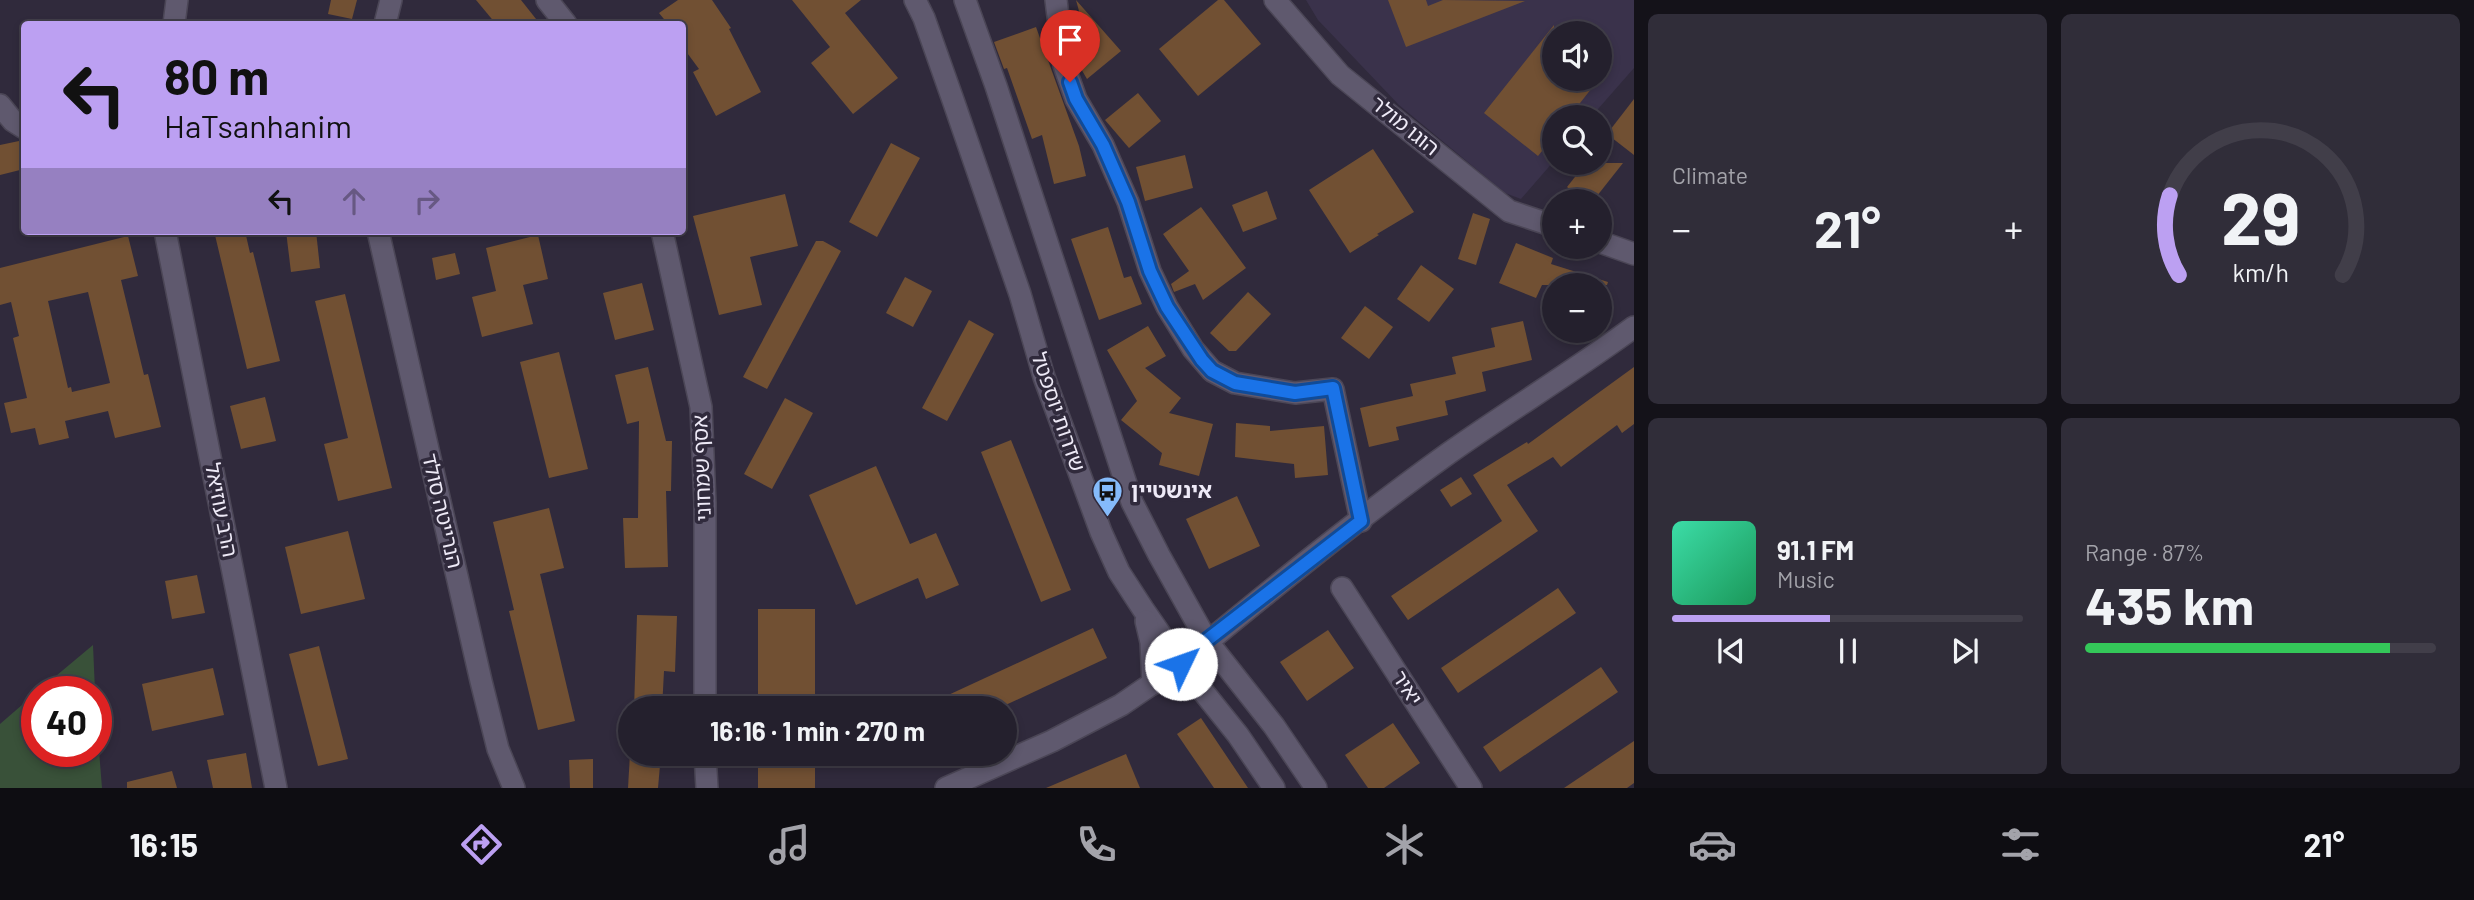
<!DOCTYPE html>
<meta charset="utf-8">
<style>
body{margin:0;font-family:Barlow,"Noto Sans Hebrew",sans-serif;background:#302d39;color:#f1f3f6;height:100vh;display:flex;flex-direction:column;font-size:26px;white-space:nowrap}
*{box-sizing:border-box;margin:0}
p{font-size:23px;color:#a3a3aa}
.icon{flex:none;width:38px;height:38px;fill:none;stroke:currentColor;stroke-width:2;stroke-linecap:round;stroke-linejoin:round}
.map{position:relative;flex:1;overflow:hidden}
.sheet{display:flex;flex-direction:column;gap:14px;padding:14px;background:#141219;width:840px}
.sheet>*{flex:none}
.top-card{position:absolute;left:21px;top:21px;width:665px;height:214px;border-radius:7px;box-shadow:0 4px 10px #0003,0 0 0 2px #413e49;background:#bca0f2;color:#111;overflow:hidden}
.controls{position:absolute;left:1542px;top:21px;display:grid;gap:14px}
.controls a{display:grid;place-items:center;width:70px;height:70px;border-radius:50%;background:#24202d;box-shadow:0 4px 10px #0003,0 0 0 2px #413e49;font-size:35px}
.speed{position:absolute;left:21px;top:676px;display:flex;gap:14px;font-size:35px;font-weight:700;text-align:center}
.speed>*{display:grid;place-content:center;width:91px;height:91px;border-radius:50%;background:#24202d;box-shadow:0 4px 10px #0003,0 0 0 2px #413e49;line-height:1}
.speed .limit{border:10px solid #d22;background:#fff;color:#111}
.pin{position:absolute;display:grid;place-items:center;width:60px;height:60px;color:#fff;margin:-72px -30px;border-radius:50% 50% 50% 0;rotate:-45deg;box-shadow:0 0 7px #0007}
.pin .icon{rotate:45deg}
.me{position:absolute;width:77px;margin:-38px;rotate:48deg;stroke-linejoin:round;filter:drop-shadow(0 0 5px #0008)}
.turn{display:flex;align-items:center;gap:24px;height:147px;padding:0 28px;font-size:32px}
.turn .icon{width:91px;height:91px;stroke-width:2.5}
.turn b{display:block;font-size:49px;line-height:60px}
.lanes{display:flex;align-items:center;height:66px;padding:0 28px;background:#0003;justify-content:center;gap:35px;direction:ltr}
.lanes .off{opacity:.35}
.big{font-size:52px;font-weight:700;line-height:1.1}
.sheet .tile{flex:1;display:flex;flex-direction:column;justify-content:center;gap:10px;min-width:0;padding:0 24px;border-radius:10px;background:#302d39}
.sheet .dial{align-items:center;gap:0}
.dial svg{height:182px;overflow:visible;fill:none;stroke:#413e49;stroke-width:7;stroke-linecap:round;text-anchor:middle}
.dial text{fill:#f1f3f6;stroke:none}
.song{display:flex;align-items:center;gap:21px}
.cover{width:84px;height:84px;border-radius:10px;background:linear-gradient(135deg,hsl(160 70% 55%),hsl(150 70% 35%))}
.played{height:7px;border-radius:4px;background:linear-gradient(90deg,#bca0f2 45%,#413e49 45%)}
.keys{display:flex;justify-content:space-around;direction:ltr}
.heat{display:flex;justify-content:space-between;align-items:center;font-size:38px;direction:ltr}
.charge{height:10px;border-radius:5px;background:linear-gradient(90deg,#34c759 87%,#413e49 0)}
.sheet .tiles{flex:1;display:grid;gap:14px;grid-template-columns:repeat(2,1fr)}
.trip{position:absolute;left:618px;top:696px;width:399px;height:70px;border-radius:35px;background:#24202d;box-shadow:0 4px 10px #0003,0 0 0 2px #413e49;font-weight:700;line-height:70px;text-align:center}
.tabs{display:flex;height:112px;justify-content:space-around;align-items:center;background:#0e0d12;color:#a3a3aa}
.tabs .icon{width:49px;height:49px}
.tabs .active{color:#bca0f2}
.tabs b{font-size:32px;color:#f1f3f6}
main{display:flex;flex:1;min-height:0}
.map>svg:first-child{display:block}
.built{fill:#3a324b;fill-rule:evenodd}
.green{fill:#395139}
.building{fill:#715033;fill-rule:evenodd}
.lines{fill:none;stroke-linecap:round;stroke-linejoin:round}
.street-casing{stroke:#4b4656;stroke-width:24}
.secondary-casing{stroke:#4b4656;stroke-width:24}
.street{stroke:#5f596e;stroke-width:21}
.secondary{stroke:#5f596e;stroke-width:21}
.route-casing{stroke:#114b97;stroke-width:18}
.route{stroke:#1a73e8;stroke-width:12}
.labels{text-anchor:middle;stroke-width:7;stroke-linejoin:round;paint-order:stroke}
.street-label{font-size:21px;fill:#eeeaf7;stroke:#302a3c}
.poi-label{font-size:21px;font-weight:bold;fill:#eeeaf7;stroke:#302a3c;text-anchor:start}
</style>
<main>
<div class="map">
<svg width="1634" height="788" viewBox="0 0 1634 788">
<rect width="100%" height="100%" fill="#302a3c"/>
<path class="built" d="M1306,0H1634V68L1591,117H1554V161L1521,199L1505,193L1399,105L1318,20ZM1554,33H1600V79H1554Z"/>
<g class="green">
<path d="M93,645L95,691H38Z"/>
<path d="M37,692V751H96V713L102,788H0V724Z"/>
</g>
<g class="building">
<path d="M331,0H357L352,19L328,14Z"/>
<path d="M476,0H521L540,24H496Z"/>
<path d="M678,0H712L731,28L729,29L761,92L716,116L693,72L699,69L682,46V24H668L659,13Z"/>
<path d="M792,0H861L845,13L898,78L853,114L811,63L830,47Z"/>
<path d="M1076,0L1121,51L1087,79L1077,62L1075,46L1086,37Z"/>
<path d="M1218,0H1224L1261,44L1198,96L1159,49Z"/>
<path d="M1388,0H1426L1428,6L1443,0L1525,1L1406,47Z"/>
<path d="M1554,25V79H1599L1569,117H1554V136L1538,156L1484,113Z"/>
<path d="M1036,27L1079,146L1086,176L1054,184L1042,135L1032,139L1007,68L1004,69L994,42Z"/>
<path d="M1138,93L1161,121L1129,148L1105,120Z"/>
<path d="M1634,99V155L1607,134Z"/>
<path d="M19,141L24,169L0,175V145Z"/>
<path d="M891,143L920,158L877,237L849,222Z"/>
<path d="M1373,149L1414,212L1377,234L1379,235L1350,253L1309,190Z"/>
<path d="M1185,155L1193,188L1145,201L1136,167Z"/>
<path d="M1586,163H1623L1593,201H1585L1567,187Z"/>
<path d="M1267,191L1277,219L1243,232L1232,205Z"/>
<path d="M785,194L798,246L750,257L762,305L719,315L693,216Z"/>
<path d="M1201,207L1246,268L1203,300L1195,284L1174,292L1171,284L1189,271L1163,234Z"/>
<path d="M1473,213L1490,219L1476,265L1458,259Z"/>
<path d="M1108,227L1124,278L1131,276L1142,304L1099,320L1071,239Z"/>
<path d="M214,231H245L250,253L253,252L280,361L247,369Z"/>
<path d="M286,231H316L320,268L291,272Z"/>
<path d="M538,235L548,279L523,285L533,324L482,337L472,297L496,291L486,248Z"/>
<path d="M128,236L138,276L121,280L144,375L148,374L161,427L115,438L108,411L65,421L69,438L39,445L35,428L11,433L4,403L27,398L13,338L19,336L11,302L0,305V268ZM88,292L110,383L72,392L71,387L68,388L48,301Z"/>
<path d="M816,241H823L841,251L767,389L743,377Z"/>
<path d="M1516,243L1553,258L1551,264L1608,282L1607,285H1542L1536,298L1499,283Z"/>
<path d="M455,253L460,274L436,280L432,258Z"/>
<path d="M1421,265L1454,289L1429,322L1397,299Z"/>
<path d="M905,277L932,291L913,327L886,313Z"/>
<path d="M642,283L654,330L615,340L603,293Z"/>
<path d="M1248,292L1271,314L1236,351H1229L1210,333Z"/>
<path d="M345,294L392,488L338,501L324,444L348,438L315,301Z"/>
<path d="M1365,306L1393,327L1369,359L1341,338Z"/>
<path d="M969,320L994,334L947,421L922,408Z"/>
<path d="M1523,321L1532,360L1482,372L1486,391L1445,401L1448,415L1396,427L1399,440L1369,447L1360,408L1413,396L1410,384L1456,374L1452,357L1495,347L1491,328Z"/>
<path d="M1148,326L1166,356L1145,368L1181,398L1169,413L1213,424L1199,476L1159,465L1162,453L1121,420L1137,401L1107,350Z"/>
<path d="M559,352L588,469L549,478L520,362Z"/>
<path d="M648,367L666,441H672L671,491H666L668,567L625,568L623,518H638L639,421L627,424L615,375Z"/>
<path d="M1634,367V424L1622,433L1617,425L1561,467L1553,457L1507,485L1538,531L1408,620L1391,596L1502,521L1473,475L1527,442L1528,444Z"/>
<path d="M265,397L276,441L241,449L230,406Z"/>
<path d="M785,398L813,413L772,489L744,474Z"/>
<path d="M1236,423L1270,426V431L1324,426L1328,475L1295,478L1294,464L1235,457Z"/>
<path d="M1011,440L1071,590L1041,602L981,452Z"/>
<path d="M876,466L910,544L936,533L959,585L926,599L918,578L856,605L809,495Z"/>
<path d="M1461,477L1472,494L1451,507L1440,490Z"/>
<path d="M1237,496L1260,546L1209,569L1186,519Z"/>
<path d="M549,508L564,568L540,574L575,721L538,730L509,611L514,610L493,522Z"/>
<path d="M348,531L365,599L301,614L285,547Z"/>
<path d="M197,575L205,613L172,619L165,581Z"/>
<path d="M1558,588L1576,613L1458,693L1441,668Z"/>
<rect x="758" y="609" width="57" height="100"/>
<path d="M637,615L677,616L675,672L664,671L662,709H634Z"/>
<path d="M1093,628L1107,658L997,709H918Z"/>
<path d="M1328,630L1354,668L1307,701L1280,662Z"/>
<path d="M319,646L348,759L318,766L289,654Z"/>
<path d="M1601,667L1618,692L1500,772L1483,747Z"/>
<path d="M213,668L224,715L152,731L142,684Z"/>
<path d="M1201,718L1248,788H1214L1177,734Z"/>
<path d="M1393,723L1420,763L1384,788H1368L1345,755Z"/>
<path d="M1634,741V783L1627,788H1564Z"/>
<path d="M246,753L252,788H213L207,760Z"/>
<path d="M630,754H661L658,788H628Z"/>
<rect x="758" y="754" width="57" height="34"/>
<path d="M1126,754L1140,788H1046Z"/>
<path d="M593,759V788H570L569,760Z"/>
<path d="M172,771L177,788H127V782Z"/>
</g>
<g class="lines">
<defs>
<g id="street">
<path d="M1056,0L1064,65L1076,99L1103,145L1128,202L1150,271L1167,307L1193,349L1212,371L1235,383L1295,393L1333,389L1361,521"/>
<path d="M1275,0L1340,75L1509,211L1554,226"/>
<path d="M174,24L177,0"/>
<path d="M385,24L391,0"/>
<path d="M0,105L13,121L24,128"/>
<path d="M165,231L276,788"/>
<path d="M378,231L481,681L498,749L514,788"/>
<path d="M1600,242L1634,254"/>
<path d="M1342,588L1471,788"/>
<path d="M946,788L1052,741L1121,705L1181,664"/>
</g>
<g id="secondary">
<path d="M547,0L566,24"/>
<path d="M915,0L924,18L953,100L1020,294L1044,377L1101,532L1119,572L1143,609L1181,664L1238,735L1274,788"/>
<path d="M965,0L996,86L1132,502L1159,555L1207,641L1274,726L1316,788"/>
<path d="M662,231L701,407L705,503V709"/>
<path d="M1146,621L1151,642L1153,684"/>
<path d="M1181,664C1268,592 1357,519 1449,453C1510,410 1574,371 1634,327"/>
<path d="M705,754L707,788"/>
</g>
</defs>
<use href="#street" class="street-casing"/>
<use href="#secondary" class="secondary-casing"/>
<use href="#street" class="street"/>
<use href="#secondary" class="secondary"/>
</g>
<g class="lines">
<defs>
<path id="route" d="M1070,82L1076,99L1103,145L1128,202L1150,271L1167,307L1202,360L1212,371L1235,383L1295,393L1333,388L1361,521L1207,640L1181,664"/>
</defs>
<use href="#route" class="route-casing"/>
<use href="#route" class="route"/>
</g>
<defs>
<symbol id="bus-pin" viewBox="-11 -11 22 30"><path d="M0 17L-7.5 6A9.5 9.5 0 1 1 7.5 6Z" fill="#85bbfb" stroke="#302a3c"/><path d="M-5-6H5V4H4V6H2V4H-2V6H-4V4H-5ZM-3.5-4V0h7V-4ZM-3.5 1.2v1.5H-2V1.2ZM2 1.2v1.5H3.5V1.2Z" fill="#111"/></symbol>
</defs>
<g fill-rule="evenodd">
<use href="#bus-pin" x="1090" y="474" width="35" height="47"/>
</g>
<g class="labels">
<g class="street-label">
<text transform="translate(1405 126) rotate(39)" y="7">הוגו מולר</text>
<text transform="translate(1058 412) rotate(71)" y="7">שדרות יוספטל</text>
<text transform="translate(702 468) rotate(-92)" y="7">אסף שמחוני</text>
<text transform="translate(221 510) rotate(79)" y="7">הרב עוזיאל</text>
<text transform="translate(442 511) rotate(77)" y="7">הנרייטה סולד</text>
<text transform="translate(1407 688) rotate(57)" y="7">יאיר</text>
</g>
<g class="poi-label">
<text x="1131" y="498">אינשטיין</text>
</g>
</g>
</svg>
<div class="controls">
<a><svg class="icon" aria-label="sound" viewBox="0 0 24 24"><path d="M4 9h4l5-4v14l-5-4H4zM17 9q2 3 0 6"/></svg></a>
<a><svg class="icon" aria-label="search" viewBox="0 0 24 24"><circle cx="10" cy="10" r="6"/><path d="M15 15l6 6"/></svg></a>
<a>+</a>
<a>−</a>
</div>
<div class="speed"><div class="limit">40</div></div>
<div class="pin" style="left:1070px;top:82px;background:#d93025"><svg class="icon" aria-label="arrive" viewBox="0 0 24 24"><path d="M6 21V4h12l-3 4 3 4H6"/></svg></div>
<svg class="me" style="left:1181px;top:664px" viewBox="-20 -20 40 40"><circle r="19" fill="#fff"/><path d="M0-13L10 11 0 6-10 11z" fill="#1a73e8"/></svg>
<div class="trip">16:16 · 1 min · 270 m</div>
<div class="top-card">
<div class="turn"><svg class="icon" aria-label="left" viewBox="0 0 24 24"><path d="M17 20v-9H6M10 6l-5 5 5 5"/></svg><div><b>80 m</b>HaTsanhanim</div></div>
<div class="lanes"><svg class="icon" aria-label="left" viewBox="0 0 24 24"><path d="M17 20v-9H6M10 6l-5 5 5 5"/></svg><svg class="icon off" aria-label="ahead" viewBox="0 0 24 24"><path d="M12 20V5M6 11l6-6 6 6"/></svg><svg class="icon off" aria-label="right" viewBox="0 0 24 24"><path d="M7 20v-9h11M14 6l5 5-5 5"/></svg></div>
</div>
</div>
<section class="sheet">
<div class="tiles">
<div class="tile"><p>Climate</p>
<div class="heat"><a>−</a><b class="big">21°</b><a>+</a></div>
</div>
<div class="tile dial"><svg viewBox="0 0 100 80">
<path d="M14 69A42 42 0 1 1 86 69"/>
<path d="M14 69A42 42 0 0 1 10 34" stroke="#bca0f2"/>
<text x="50" y="56" font-size="32" font-weight="700">29</text>
<text x="50" y="72" font-size="11">km/h</text>
</svg></div>
<div class="tile">
<div class="song"><i class="cover"></i><div><b>91.1 FM</b><p>Music</p></div></div>
<div class="played"></div>
<div class="keys"><svg class="icon" aria-label="previous" viewBox="0 0 24 24"><path d="M18 5L8 12l10 7zM5 5v14"/></svg><svg class="icon" aria-label="pause" viewBox="0 0 24 24"><path d="M8 5v14M16 5v14"/></svg><svg class="icon" aria-label="next" viewBox="0 0 24 24"><path d="M6 5l10 7-10 7zM19 5v14"/></svg></div>
</div>
<div class="tile"><p>Range · 87%</p><b class="big">435 km</b><div class="charge"></div></div>
</div>
</section>
</main>
<nav class="tabs">
<b>16:15</b>
<svg class="icon active" aria-label="directions" viewBox="0 0 24 24"><path d="M12 3l9 9-9 9-9-9zM9 14v-3h6M13 9l2 2-2 2"/></svg>
<svg class="icon" aria-label="music" viewBox="0 0 24 24"><path d="M9 18V5l10-2v13"/><circle cx="6" cy="18" r="3"/><circle cx="16" cy="16" r="3"/></svg>
<svg class="icon" aria-label="phone" viewBox="0 0 24 24"><path d="M5 4h4l2 5-3 2q2 4 5 5l2-3 5 2v4C11 20 4 13 5 4z"/></svg>
<svg class="icon" aria-label="climate" viewBox="0 0 24 24"><path d="M12 3v18M4 7l16 10M4 17L20 7"/></svg>
<svg class="icon" aria-label="car" viewBox="0 0 24 24"><path d="M5 17H2v-5l4-1 3-4h7l3 4 3 1v5h-3M9 17h6M6 11h13"/><circle cx="7" cy="17" r="2"/><circle cx="17" cy="17" r="2"/></svg>
<svg class="icon" aria-label="filters" viewBox="0 0 24 24"><path d="M4 7h16M4 17h16"/><circle cx="9" cy="7" r="2"/><circle cx="15" cy="17" r="2"/></svg>
<b>21°</b>
</nav>
